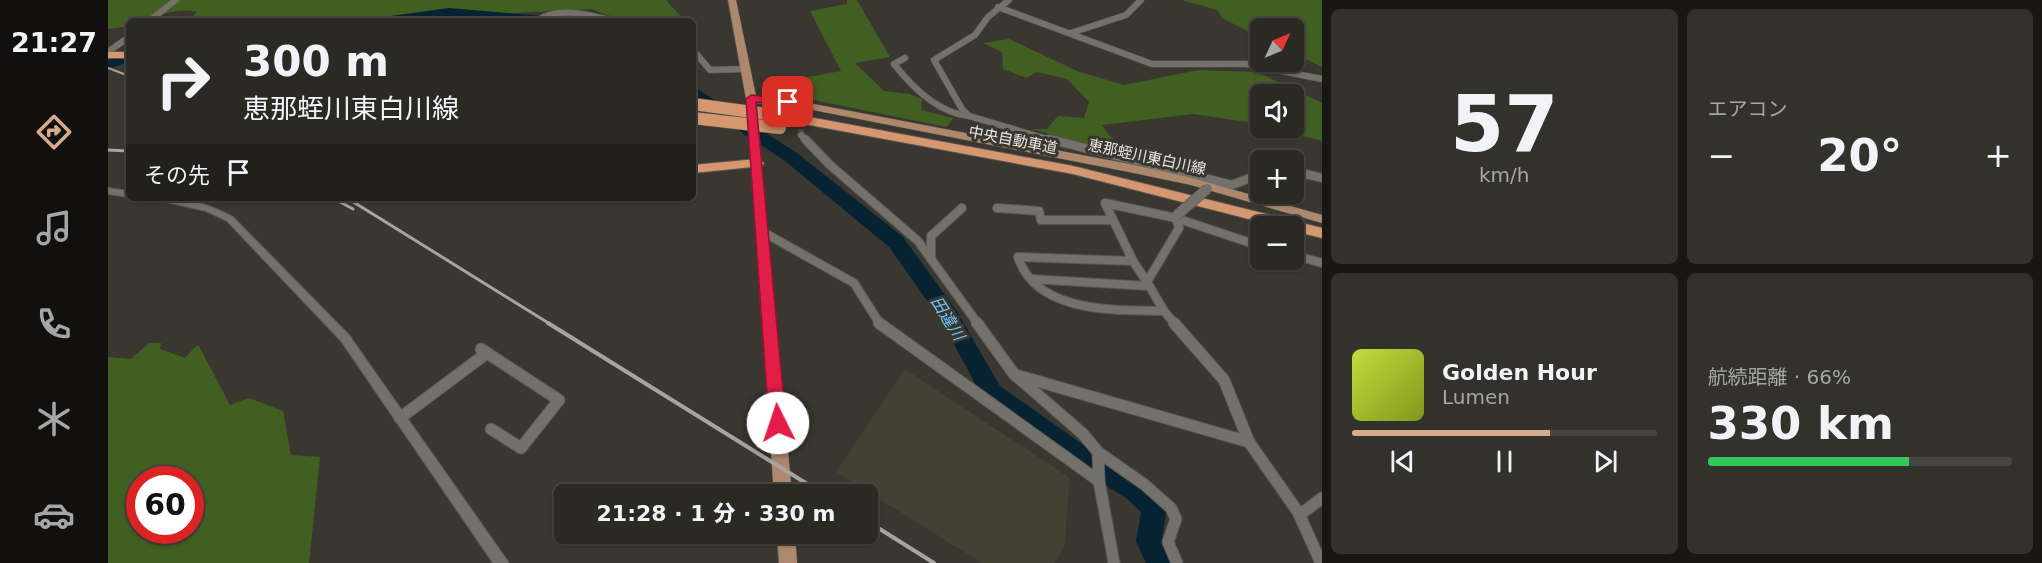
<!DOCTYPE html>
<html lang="ja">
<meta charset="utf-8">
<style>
body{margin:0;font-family:"DejaVu Sans","Noto Sans JP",sans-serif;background:#33312c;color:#f1f3f6;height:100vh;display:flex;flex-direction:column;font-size:22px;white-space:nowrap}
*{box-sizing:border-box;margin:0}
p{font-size:20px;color:#a6a6a6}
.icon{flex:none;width:33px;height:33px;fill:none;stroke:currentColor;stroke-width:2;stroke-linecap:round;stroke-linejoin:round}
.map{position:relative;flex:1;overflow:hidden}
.details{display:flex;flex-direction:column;gap:9px;padding:9px;background:#181714;width:720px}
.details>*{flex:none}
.top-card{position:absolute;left:18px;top:18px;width:570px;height:183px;border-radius:9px;box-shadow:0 2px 4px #0004,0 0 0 2px #474541;background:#2b2924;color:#f1f3f6;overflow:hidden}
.needle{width:39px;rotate:46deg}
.fabs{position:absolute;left:1142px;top:18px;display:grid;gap:12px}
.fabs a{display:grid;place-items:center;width:54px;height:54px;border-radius:9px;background:#2b2924;box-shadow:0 2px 4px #0004,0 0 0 2px #474541;font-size:30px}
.speed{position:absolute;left:18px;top:466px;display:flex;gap:12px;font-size:30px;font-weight:700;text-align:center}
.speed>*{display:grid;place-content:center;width:78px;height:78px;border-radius:50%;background:#2b2924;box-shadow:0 2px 4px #0004,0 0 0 2px #474541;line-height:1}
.speed .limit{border:9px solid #d22;background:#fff;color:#111}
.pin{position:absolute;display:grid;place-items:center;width:51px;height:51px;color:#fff;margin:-26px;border-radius:12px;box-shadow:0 3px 9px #0006}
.me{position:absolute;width:66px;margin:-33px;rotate:356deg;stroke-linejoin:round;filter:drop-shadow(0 0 4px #0008)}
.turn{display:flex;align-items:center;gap:21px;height:126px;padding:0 18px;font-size:27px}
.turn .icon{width:78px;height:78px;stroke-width:2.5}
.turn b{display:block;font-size:42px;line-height:51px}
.then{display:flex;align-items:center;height:57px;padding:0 18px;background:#0003;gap:12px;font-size:22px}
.big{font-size:45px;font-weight:800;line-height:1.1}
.details .tile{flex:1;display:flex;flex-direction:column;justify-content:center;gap:9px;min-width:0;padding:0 21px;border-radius:9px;background:#33312c}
.details .dial{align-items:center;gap:0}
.dial b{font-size:78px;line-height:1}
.song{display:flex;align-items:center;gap:18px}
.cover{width:72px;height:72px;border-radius:9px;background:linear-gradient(135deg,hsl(70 70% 55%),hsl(70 70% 35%))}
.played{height:6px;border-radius:3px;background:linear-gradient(90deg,#d6ab8b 65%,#474541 65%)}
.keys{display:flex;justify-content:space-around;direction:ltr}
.heat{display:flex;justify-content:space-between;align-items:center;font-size:33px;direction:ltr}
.charge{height:9px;border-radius:4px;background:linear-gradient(90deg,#34c759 66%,#474541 0)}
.details .tiles{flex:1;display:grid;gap:9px;grid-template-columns:repeat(2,1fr)}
.trip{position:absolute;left:446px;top:484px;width:324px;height:60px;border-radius:9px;background:#2b2924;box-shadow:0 2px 4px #0004,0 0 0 2px #474541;font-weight:800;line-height:60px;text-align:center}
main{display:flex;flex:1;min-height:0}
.menu{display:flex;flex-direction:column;width:108px;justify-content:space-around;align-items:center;background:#11100e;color:#a6a6a6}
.menu .icon{width:42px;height:42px}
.menu .current{color:#d6ab8b}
.menu b{font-size:27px;color:#f1f3f6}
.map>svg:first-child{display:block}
.built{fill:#444033}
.green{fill:#425f22;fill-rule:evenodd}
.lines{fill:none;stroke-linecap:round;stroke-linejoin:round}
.river{fill:#052333;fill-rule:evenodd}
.minor-tunnel{stroke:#53514b;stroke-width:6;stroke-dasharray:6 3;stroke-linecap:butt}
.minor-far2-casing{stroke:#585651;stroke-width:7}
.minor-far1-casing{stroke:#585651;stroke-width:10}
.minor-casing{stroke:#585651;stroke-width:13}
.tertiary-casing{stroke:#585651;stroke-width:2}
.primary-casing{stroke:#585651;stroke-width:1}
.motorway-casing{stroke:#585651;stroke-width:2}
.minor-far2{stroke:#74716a;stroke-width:6}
.minor-far1{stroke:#74716a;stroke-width:8}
.minor{stroke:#74716a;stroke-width:11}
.tertiary{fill:#74716a;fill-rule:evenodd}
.primary{fill:#ae886d;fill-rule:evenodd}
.motorway{fill:#d5976f;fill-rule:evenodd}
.rail-far2{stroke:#a5a49f;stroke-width:2}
.rail-far1{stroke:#a5a49f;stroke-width:3}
.rail{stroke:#a5a49f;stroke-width:4}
.tertiary-bridge-casing{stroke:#585651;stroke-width:11;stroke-linecap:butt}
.motorway-bridge-casing{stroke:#585651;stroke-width:13;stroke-linecap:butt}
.tertiary-bridge{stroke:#74716a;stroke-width:10}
.motorway-bridge{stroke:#d5976f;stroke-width:12}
.route{fill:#e11d48;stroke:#92132f;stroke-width:1.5}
.labels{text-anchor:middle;stroke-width:6;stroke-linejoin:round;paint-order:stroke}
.street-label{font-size:15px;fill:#e8e7e3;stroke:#393730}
.water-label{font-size:16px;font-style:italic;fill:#6dc9ff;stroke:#393730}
</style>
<main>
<nav class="menu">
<b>21:27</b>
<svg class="icon current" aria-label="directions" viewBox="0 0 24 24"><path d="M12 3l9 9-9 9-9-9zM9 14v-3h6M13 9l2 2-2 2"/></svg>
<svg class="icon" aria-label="music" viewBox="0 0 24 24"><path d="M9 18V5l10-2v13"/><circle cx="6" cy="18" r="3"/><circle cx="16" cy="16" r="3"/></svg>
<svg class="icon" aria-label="phone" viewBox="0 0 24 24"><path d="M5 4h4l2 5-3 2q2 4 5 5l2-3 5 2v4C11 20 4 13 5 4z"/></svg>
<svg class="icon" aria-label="climate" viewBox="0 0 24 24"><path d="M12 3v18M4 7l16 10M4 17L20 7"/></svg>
<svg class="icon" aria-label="car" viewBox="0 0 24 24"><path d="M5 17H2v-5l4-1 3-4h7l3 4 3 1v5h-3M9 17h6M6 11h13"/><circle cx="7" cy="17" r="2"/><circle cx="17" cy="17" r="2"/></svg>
</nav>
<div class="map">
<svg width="1214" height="563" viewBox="0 0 1214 563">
<rect width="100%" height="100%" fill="#393730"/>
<path class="built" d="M797,369L962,478L956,548L947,563H874L728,472Z"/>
<g class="green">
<path d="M0,0H558L577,21H516L483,9L253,21H79L89,12C64,6 46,21 21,21V26L0,29Z"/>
<path d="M739,0H749L782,57L747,63L776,91L801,94L814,99L813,110L845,118L839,127L675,94L684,80L733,71L702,11L739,4Z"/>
<path d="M1074,0H1214V67L1185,53V28H1152V37L1114,18L1109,10Z"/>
<path d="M901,39L969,71L1016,85L1090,70L1149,72L1214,103V141L1165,128H1185V94H1152V124L1085,114L994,125L1015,154L923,129H939L950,116L976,118L981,102L959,79L929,72L918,78L895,69L894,52L875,43Z"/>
<path d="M41,343H53L52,349L77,358L88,346H91L122,405L141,398L175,411L183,455L212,457L201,563H0V357L23,359ZM32,480H82V531H32Z"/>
</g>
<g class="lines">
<g class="river">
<path d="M341,8L448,17L454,21H403L341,16L303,21H269L275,17Z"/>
<path d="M21,54V62L0,69V60Z"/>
<path d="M585,86L689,153L795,237L848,310L892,386L984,451L1035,481L1055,498L1059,507L1054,539L1066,563H1038L1028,541L1033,512L1017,497L966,467L876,400L834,322L781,247L677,161L636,134L585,97Z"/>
</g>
<path class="minor-tunnel" d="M693,135L694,113"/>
<defs>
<g id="minor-far2">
<path d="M901,0L880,17L867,35L826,60L854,109L861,116L946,141"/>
<path d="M890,7L1044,64H1138L1214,79"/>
<path d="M41,21L68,0"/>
<path d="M429,21C450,5 484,16 507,21"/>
<path d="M963,33L1018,15L1033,0"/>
<path d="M585,50L602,70L637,69"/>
<path d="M0,52L21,37"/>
<path d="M797,58L786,64C804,87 830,113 861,116"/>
<path d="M694,113L695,105"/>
<path d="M693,135L699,141"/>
</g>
<g id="minor-far1">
<path d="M697,139L722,165L810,241L870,324"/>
<path d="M941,139L1100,179L1101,187"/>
<path d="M1185,171L1214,178"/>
<path d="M1100,179L1124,185L1152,174"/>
<path d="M889,208L931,211L933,220H1004"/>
<path d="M655,232L746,283L772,324"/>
<path d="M1185,255L1214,263"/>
<path d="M823,259V236L854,208"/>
<path d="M1025,261L910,257C928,314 1009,310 1056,311"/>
<path d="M923,279L1040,286"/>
<path d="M1039,282L1025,261L997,203L1068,218L1152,246"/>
<path d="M1067,324L1056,311L1039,282L1071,228L1068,218"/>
</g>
<g id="minor">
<path d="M771,323L991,481"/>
<path d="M869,323L906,374L975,434L990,452L1037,485L1063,508L1068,519L1060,542L1069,563"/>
<path d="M1066,323L1116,380L1141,442L1190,512L1213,563"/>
<path d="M373,349L451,400L413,448L383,429"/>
<path d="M908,375L1141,442"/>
<path d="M292,418L379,353"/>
<path d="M990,452L991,481L1006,563"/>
<path d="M1190,512L1197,511L1214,498"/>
</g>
<g id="tertiary">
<path d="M0,188L21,191V197L0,194Z"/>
<path d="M49,198C79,198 99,203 125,217L241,335L401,563H385L233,341L119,221L98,211L54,201Z"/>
</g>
<g id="primary">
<path d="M620,0H628L648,96L695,102L1021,164L1084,178L1214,215V223L1083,185L1021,172L695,108L648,103L684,495H666L638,99Z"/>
<path d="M669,534H687L689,563H671Z"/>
</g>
<g id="motorway">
<rect x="0" y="52" width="21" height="6"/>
<path d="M674,112L965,166L1214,228V238L1185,231V226H1168L965,174L669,119L668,116Z"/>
<path d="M649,159L656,163L654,166L585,173V165Z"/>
</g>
</defs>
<use href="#minor-far2" class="minor-far2-casing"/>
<use href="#minor-far1" class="minor-far1-casing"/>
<use href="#minor" class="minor-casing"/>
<use href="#tertiary" class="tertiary-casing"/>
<use href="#primary" class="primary-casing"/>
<use href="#motorway" class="motorway-casing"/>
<use href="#minor-far2" class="minor-far2"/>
<use href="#minor-far1" class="minor-far1"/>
<use href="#minor" class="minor"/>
<use href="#tertiary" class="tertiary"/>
<use href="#primary" class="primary"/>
<use href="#motorway" class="motorway"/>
<path class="rail-far2" d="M0,68L21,76"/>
<g class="rail-far1">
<path d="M0,150L21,151"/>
<path d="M225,198L245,209"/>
<path d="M239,198L442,324"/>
</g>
<g class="rail">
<path d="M440,323L717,495"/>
<path d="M759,521L826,563"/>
</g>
<defs>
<path id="tertiary-bridge" d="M1069,215L1099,189"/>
<g id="motorway-bridge">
<path d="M585,104L674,116"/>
<path d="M585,118L672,128"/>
</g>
</defs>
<use href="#tertiary-bridge" class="tertiary-bridge-casing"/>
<use href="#motorway-bridge" class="motorway-bridge-casing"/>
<use href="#tertiary-bridge" class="tertiary-bridge"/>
<use href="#motorway-bridge" class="motorway-bridge"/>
</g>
<path class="route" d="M643,95L680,99L686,102L680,106L648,102L678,423L675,428L670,431L664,428L661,423L638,99Z"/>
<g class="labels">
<g class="street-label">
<text transform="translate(905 140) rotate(11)" y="5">中央自動車道</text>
<text transform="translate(1039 157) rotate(12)" y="5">恵那蛭川東白川線</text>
</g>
<g class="water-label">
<text transform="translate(840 318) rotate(58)" y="6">田違川</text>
</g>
</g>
</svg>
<div class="fabs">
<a><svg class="needle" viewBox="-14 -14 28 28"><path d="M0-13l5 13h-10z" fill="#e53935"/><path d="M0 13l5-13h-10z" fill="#a6a6a6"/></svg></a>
<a><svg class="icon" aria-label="sound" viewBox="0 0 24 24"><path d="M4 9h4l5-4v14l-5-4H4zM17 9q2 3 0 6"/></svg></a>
<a>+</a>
<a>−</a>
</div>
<div class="speed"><div class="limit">60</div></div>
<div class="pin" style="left:680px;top:102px;background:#d93025"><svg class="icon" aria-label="arrive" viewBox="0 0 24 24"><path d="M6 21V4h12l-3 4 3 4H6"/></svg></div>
<svg class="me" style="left:670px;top:423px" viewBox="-20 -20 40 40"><circle r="19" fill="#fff"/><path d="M0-13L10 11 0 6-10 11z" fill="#e11d48"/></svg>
<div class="trip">21:28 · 1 分 · 330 m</div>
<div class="top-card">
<div class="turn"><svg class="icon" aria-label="right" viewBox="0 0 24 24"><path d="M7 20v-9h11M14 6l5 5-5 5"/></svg><div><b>300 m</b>恵那蛭川東白川線</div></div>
<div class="then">その先<svg class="icon" aria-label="arrive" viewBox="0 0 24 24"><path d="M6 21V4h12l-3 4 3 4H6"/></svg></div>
</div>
</div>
<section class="details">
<div class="tiles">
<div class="tile dial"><b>57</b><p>km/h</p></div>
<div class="tile"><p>エアコン</p>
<div class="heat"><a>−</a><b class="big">20°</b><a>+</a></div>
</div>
<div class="tile">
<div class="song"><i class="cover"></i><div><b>Golden Hour</b><p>Lumen</p></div></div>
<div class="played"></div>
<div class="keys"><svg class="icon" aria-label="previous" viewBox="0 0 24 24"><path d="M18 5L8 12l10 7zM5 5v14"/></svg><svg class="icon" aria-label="pause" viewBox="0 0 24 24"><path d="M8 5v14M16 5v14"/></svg><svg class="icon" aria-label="next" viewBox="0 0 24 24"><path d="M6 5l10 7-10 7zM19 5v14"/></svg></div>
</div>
<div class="tile"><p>航続距離 · 66%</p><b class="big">330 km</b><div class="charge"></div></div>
</div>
</section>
</main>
